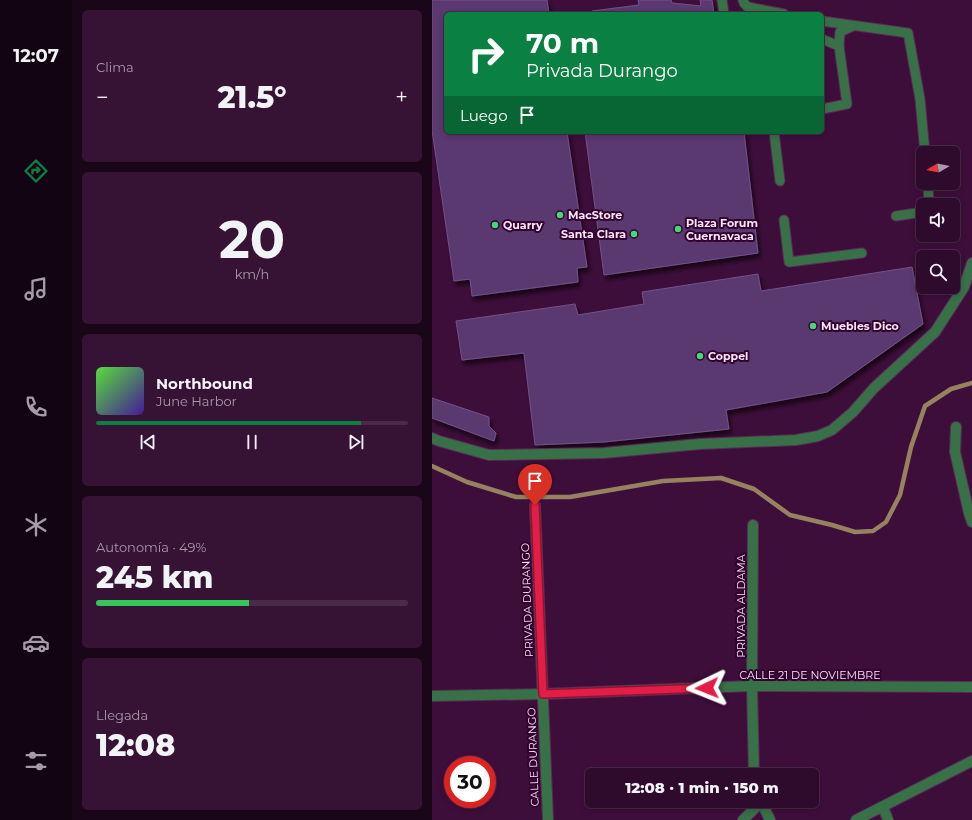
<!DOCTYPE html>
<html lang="es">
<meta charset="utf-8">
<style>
body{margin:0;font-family:Montserrat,sans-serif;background:#361334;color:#f1f3f6;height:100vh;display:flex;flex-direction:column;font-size:15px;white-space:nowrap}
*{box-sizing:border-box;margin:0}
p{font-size:13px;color:#a79aa9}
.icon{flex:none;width:22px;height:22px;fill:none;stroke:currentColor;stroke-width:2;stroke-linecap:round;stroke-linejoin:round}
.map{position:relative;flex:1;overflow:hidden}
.panel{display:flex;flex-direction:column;gap:10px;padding:10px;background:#190618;width:360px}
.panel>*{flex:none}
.guide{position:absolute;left:12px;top:12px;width:380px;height:122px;border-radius:6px;box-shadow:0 2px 6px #0003,0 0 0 1px #492b48;background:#0b8043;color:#fff;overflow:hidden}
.needle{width:26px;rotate:260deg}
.buttons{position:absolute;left:484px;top:146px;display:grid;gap:8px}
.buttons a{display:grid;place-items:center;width:44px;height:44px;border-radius:6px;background:#2e0a2c;box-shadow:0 2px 6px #0003,0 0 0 1px #492b48;font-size:20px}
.speed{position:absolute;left:12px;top:756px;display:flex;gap:8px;font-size:20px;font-weight:700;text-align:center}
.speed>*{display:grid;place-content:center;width:52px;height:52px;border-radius:50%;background:#2e0a2c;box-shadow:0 2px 6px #0003,0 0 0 1px #492b48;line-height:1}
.speed .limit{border:6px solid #d22;background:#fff;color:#111}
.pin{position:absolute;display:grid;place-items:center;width:34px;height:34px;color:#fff;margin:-41px -17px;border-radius:50% 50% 50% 0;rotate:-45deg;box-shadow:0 0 4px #0007}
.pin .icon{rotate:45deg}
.me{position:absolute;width:44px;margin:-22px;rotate:268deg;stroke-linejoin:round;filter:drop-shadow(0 0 3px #0008)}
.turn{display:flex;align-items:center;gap:14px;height:84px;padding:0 16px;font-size:18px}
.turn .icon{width:52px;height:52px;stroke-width:2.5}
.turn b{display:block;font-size:28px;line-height:34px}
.then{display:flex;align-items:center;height:38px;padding:0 16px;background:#0003;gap:8px;font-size:15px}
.big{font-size:30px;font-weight:800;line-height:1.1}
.panel .widget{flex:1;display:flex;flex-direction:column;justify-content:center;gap:6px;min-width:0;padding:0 14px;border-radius:6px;background:#361334}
.panel .dial{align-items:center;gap:0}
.dial b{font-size:52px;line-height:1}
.song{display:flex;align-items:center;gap:12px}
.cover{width:48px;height:48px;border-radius:6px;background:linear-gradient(135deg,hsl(110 70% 55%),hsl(260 70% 35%))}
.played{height:4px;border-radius:2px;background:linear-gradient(90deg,#0b8043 85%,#492b48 85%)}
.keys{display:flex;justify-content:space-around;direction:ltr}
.heat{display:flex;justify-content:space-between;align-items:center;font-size:22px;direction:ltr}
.charge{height:6px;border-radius:3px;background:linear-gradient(90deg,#34c759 49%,#492b48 0)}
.trip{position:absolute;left:153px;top:768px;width:234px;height:40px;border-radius:6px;background:#2e0a2c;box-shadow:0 2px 6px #0003,0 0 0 1px #492b48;font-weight:800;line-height:40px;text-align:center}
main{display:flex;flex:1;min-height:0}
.dock{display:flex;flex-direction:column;width:72px;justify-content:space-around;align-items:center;background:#120412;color:#a79aa9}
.dock .icon{width:28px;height:28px}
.dock .on{color:#0b8043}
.dock b{font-size:18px;color:#f1f3f6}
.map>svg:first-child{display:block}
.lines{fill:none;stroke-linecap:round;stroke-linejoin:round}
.stream{stroke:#96825f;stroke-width:4.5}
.building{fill:#5a396f;stroke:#735189;filter:url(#shadow)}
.service-casing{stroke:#582c55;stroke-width:11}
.minor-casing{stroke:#582c55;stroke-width:12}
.service{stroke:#387048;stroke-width:9}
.minor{stroke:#387048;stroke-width:10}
.route-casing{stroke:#92132f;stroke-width:10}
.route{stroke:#e11d48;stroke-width:7}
.poi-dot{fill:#47d779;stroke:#32032f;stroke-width:1.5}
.labels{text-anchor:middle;stroke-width:4;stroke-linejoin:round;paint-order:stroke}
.poi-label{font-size:11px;font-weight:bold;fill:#fce3f8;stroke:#32032f;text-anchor:start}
.street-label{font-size:11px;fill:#fce3f8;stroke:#32032f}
</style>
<main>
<nav class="dock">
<b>12:07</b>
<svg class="icon on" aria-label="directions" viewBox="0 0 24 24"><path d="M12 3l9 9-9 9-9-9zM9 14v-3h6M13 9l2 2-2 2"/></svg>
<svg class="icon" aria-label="music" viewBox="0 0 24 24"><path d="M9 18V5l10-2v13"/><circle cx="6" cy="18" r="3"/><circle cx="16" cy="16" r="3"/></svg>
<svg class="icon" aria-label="phone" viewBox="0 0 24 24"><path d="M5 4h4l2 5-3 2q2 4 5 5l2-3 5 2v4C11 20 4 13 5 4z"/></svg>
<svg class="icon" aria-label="climate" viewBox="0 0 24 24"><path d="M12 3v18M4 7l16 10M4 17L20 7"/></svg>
<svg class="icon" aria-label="car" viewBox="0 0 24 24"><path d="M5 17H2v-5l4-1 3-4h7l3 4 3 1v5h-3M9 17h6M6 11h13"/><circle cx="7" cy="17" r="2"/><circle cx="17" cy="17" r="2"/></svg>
<svg class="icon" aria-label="filters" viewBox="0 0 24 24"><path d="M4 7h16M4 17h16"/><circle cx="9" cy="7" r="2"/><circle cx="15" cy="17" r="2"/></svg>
</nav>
<section class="panel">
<div class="widget"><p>Clima</p>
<div class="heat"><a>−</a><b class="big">21.5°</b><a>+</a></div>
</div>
<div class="widget dial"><b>20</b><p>km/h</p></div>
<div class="widget">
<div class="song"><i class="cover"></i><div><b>Northbound</b><p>June Harbor</p></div></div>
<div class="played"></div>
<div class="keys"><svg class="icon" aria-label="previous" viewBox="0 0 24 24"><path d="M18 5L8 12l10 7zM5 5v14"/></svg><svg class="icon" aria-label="pause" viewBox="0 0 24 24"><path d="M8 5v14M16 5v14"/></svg><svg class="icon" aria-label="next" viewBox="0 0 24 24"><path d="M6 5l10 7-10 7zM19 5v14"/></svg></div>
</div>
<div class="widget"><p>Autonomía · 49%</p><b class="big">245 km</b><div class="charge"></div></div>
<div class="widget"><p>Llegada</p><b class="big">12:08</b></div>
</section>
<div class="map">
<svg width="540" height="820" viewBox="0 0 540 820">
<defs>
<filter id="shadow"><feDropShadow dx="2.5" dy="4.5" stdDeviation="2" flood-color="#0009"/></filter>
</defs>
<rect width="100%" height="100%" fill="#3d0e3a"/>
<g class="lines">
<path class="stream" d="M0,466L35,482L84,497H138L231,481L289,478L322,489L358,515L400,525L423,532L441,531L454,522L468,495L479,447L493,406L519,389L540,383"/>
</g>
<g class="building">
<path d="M0,0H115L117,14H14V132H135L155,267L145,268L146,282L40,296L38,279L22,281L0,130Z"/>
<path d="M206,0H239L240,3L269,6L268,0H280L282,14H160V11L207,5Z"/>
<path d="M153,132H312L326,253L172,275Z"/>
<path d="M480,267L491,324L395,392L294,410L297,429L172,442L103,445L92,353L30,360L24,321L143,304L146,315L212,304L210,292L326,274L329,291Z"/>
<path d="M0,398L57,417V426L64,433L62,441L0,418Z"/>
</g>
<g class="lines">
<defs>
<g id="service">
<path d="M290,0L292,14"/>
<path d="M311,0L312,3L320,12"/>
<path d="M316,7L352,14"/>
<path d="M390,21L476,33L488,99L493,153"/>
<path d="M390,39L407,46L415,104L390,109"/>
<path d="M407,46L408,32L421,26"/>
<path d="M342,132L348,181"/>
<path d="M496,183L497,205"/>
<path d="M464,216L491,212"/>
<path d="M352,220L357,262L430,253"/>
</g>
<g id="minor">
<path d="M524,427L523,452L537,513L540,522"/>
<path d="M0,438L7,441L57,455L172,453L268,444L364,440L386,436L400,430L421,412L442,388L503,332L532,287L540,263"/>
<path d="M103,505L116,820"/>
<path d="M321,525L320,686L322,775"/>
<path d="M0,696L111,694L320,686L540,687"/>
<path d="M329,801L338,820"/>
<path d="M451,807L456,820"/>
<path d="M311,820L329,802"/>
<path d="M424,820L540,761"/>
</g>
</defs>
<use href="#service" class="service-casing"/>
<use href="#minor" class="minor-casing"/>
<use href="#service" class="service"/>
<use href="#minor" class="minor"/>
</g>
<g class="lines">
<defs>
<path id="route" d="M103,505L111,694L275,688"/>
</defs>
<use href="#route" class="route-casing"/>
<use href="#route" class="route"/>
</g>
<g class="poi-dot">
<circle cx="128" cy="215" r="4"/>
<circle cx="63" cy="225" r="4"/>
<circle cx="246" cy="229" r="4"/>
<circle cx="202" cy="234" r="4"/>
<circle cx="381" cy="326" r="4"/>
<circle cx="268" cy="356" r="4"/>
</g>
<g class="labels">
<g class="poi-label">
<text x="136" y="219">MacStore</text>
<text x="254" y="227">Plaza Forum<tspan x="254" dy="13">Cuernavaca</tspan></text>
<text x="71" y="229">Quarry</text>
<text x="194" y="238" text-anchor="end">Santa Clara</text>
<text x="389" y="330">Muebles Dico</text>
<text x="276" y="360">Coppel</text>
</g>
<g class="street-label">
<text transform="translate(95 600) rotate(-92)" y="4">PRIVADA DURANGO</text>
<text transform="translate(309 606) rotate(-90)" y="4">PRIVADA ALDAMA</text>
<text x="378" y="679">CALLE 21 DE NOVIEMBRE</text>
<text transform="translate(101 757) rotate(-92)" y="4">CALLE DURANGO</text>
</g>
</g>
</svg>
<div class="buttons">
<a><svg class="needle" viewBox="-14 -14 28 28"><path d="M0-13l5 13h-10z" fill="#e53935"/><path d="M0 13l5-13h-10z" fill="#a79aa9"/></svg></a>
<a><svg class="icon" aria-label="sound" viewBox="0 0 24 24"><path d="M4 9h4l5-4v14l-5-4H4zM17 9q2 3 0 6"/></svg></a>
<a><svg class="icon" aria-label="search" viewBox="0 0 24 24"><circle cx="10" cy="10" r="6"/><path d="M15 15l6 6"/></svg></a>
</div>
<div class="speed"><div class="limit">30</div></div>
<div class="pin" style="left:103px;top:505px;background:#d93025"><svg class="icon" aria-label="arrive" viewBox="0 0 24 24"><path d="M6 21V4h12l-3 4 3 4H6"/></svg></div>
<svg class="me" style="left:275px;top:688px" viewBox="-20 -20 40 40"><path d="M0-17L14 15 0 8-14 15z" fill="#e11d48" stroke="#fff" stroke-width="4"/></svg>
<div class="trip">12:08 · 1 min · 150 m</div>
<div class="guide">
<div class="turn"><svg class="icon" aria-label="right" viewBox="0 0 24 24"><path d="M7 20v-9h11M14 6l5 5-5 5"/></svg><div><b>70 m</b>Privada Durango</div></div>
<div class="then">Luego<svg class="icon" aria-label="arrive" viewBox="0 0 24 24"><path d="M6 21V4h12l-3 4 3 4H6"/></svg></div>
</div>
</div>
</main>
